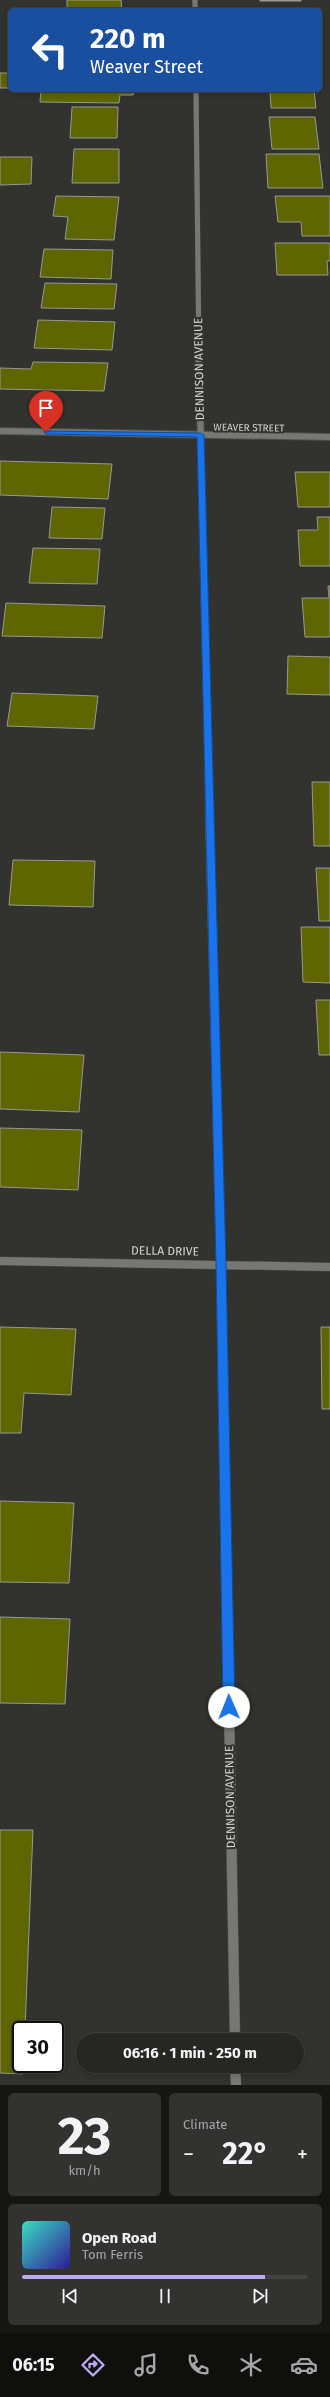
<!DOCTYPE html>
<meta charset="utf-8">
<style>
body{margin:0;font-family:"Fira Sans",sans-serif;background:#323230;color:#f1f3f6;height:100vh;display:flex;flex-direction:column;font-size:15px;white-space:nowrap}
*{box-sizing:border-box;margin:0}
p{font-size:13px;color:#a4a5a6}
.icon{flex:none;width:22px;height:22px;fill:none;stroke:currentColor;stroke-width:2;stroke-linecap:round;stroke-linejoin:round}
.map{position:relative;height:2085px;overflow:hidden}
.side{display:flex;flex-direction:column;gap:8px;padding:8px;background:#151513;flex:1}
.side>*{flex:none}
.top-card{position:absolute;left:8px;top:8px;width:314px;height:84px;border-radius:6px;box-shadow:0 2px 6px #0003,0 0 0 1px #424341;background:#1a4fa0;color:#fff;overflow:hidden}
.speed{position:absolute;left:12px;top:2021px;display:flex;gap:8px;font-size:20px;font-weight:700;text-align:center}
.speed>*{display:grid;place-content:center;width:52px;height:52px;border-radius:50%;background:#262623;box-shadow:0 2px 6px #0003,0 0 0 1px #424341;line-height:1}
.speed .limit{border:2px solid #111;border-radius:6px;background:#fff;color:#111}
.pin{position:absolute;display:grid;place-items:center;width:34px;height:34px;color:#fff;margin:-41px -17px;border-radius:50% 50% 50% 0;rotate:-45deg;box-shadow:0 0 4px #0007}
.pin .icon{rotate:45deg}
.me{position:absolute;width:44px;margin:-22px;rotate:359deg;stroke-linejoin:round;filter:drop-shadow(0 0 3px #0008)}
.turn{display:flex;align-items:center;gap:14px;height:84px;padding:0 16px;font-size:18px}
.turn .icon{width:52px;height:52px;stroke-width:2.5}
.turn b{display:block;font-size:28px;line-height:34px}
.big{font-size:30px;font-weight:700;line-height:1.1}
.side .widget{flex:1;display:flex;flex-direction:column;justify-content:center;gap:6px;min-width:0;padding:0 14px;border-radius:6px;background:#323230}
.side .dial{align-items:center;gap:0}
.dial b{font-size:52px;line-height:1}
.song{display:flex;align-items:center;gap:12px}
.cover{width:48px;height:48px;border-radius:6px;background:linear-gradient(135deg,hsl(170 70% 55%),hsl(250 70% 35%))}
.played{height:4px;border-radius:2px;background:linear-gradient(90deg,#bcaaf5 85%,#424341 85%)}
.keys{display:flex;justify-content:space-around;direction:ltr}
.heat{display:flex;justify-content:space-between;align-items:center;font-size:22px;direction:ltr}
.side .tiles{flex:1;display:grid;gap:8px;grid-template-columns:1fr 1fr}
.widget:last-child{grid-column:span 2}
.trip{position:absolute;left:76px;top:2033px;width:228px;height:40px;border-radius:20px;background:#262623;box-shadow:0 2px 6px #0003,0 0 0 1px #424341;font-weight:700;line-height:40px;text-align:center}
.menu{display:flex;height:64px;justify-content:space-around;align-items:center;background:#0f0f0e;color:#a4a5a6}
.menu .icon{width:28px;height:28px}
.menu .active{color:#bcaaf5}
.menu b{font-size:18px;color:#f1f3f6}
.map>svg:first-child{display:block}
.building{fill:#5e6602;stroke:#979894}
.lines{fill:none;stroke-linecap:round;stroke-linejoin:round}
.street-far3-casing{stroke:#4f504c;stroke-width:5.5}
.street-far2-casing{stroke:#4f504c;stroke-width:8}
.street-far1-casing{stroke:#4f504c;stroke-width:9}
.street-casing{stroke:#4f504c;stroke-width:11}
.street-far3{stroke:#777775;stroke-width:5}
.street-far2{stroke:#777775;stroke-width:6}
.street-far1{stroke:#777775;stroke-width:8}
.street{stroke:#777775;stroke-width:10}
.route{fill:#1a73e8;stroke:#114b97}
.labels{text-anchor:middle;stroke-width:4;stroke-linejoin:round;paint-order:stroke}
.far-street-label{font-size:10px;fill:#d2d2d0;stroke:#32332f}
.street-label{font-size:12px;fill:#d2d2d0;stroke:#32332f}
</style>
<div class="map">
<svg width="330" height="2085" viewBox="0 0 330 2085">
<rect width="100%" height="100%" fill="#32332f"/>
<g class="building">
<path d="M67,0H121L122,10H67Z"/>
<rect x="260" y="0" width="41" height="1"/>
<rect x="0" y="73" width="10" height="15"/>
<path d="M41,90H134L133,95H120L119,103L40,102Z"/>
<path d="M270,90H314L316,108H271Z"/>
<path d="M72,107H118L117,138H70Z"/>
<path d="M269,117H315L319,149H272Z"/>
<path d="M74,149H119V183H72Z"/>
<path d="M266,154H319L323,188H268Z"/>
<path d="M0,157H32L31,184L0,185Z"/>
<path d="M56,196L119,197L114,240L65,239L68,217L53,216Z"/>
<path d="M275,196H330V236H302L301,222H278Z"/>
<path d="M275,243H330V261H327L328,275H277Z"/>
<path d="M44,249L113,250L111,279L40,277Z"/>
<path d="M45,283L117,284L114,309L41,308Z"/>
<path d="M38,320L115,322L112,350L34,348Z"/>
<path d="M33,362L108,363L104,391L0,389V368L31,369Z"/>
<path d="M0,461L112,464L108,499L0,495Z"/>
<path d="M295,472H330V507H298Z"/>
<path d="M52,507L105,508L102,539L49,538Z"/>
<path d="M317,517H330V566H300L298,530H318Z"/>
<path d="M33,548L100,549L97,584L29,583Z"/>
<path d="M328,586H330V637H305L302,598H329Z"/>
<path d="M6,603L105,606L102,638L2,636Z"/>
<path d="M288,656L330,657V695L287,694Z"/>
<path d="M12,693L98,696L94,729L7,726Z"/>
<path d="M312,782H330V846H314Z"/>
<path d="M13,860L95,861L93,907L9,905Z"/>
<path d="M316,868H330V921H319Z"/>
<path d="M301,927H330V983L303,982Z"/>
<path d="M316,1000H330V1055H319Z"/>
<path d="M0,1052L84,1055L79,1112L0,1109Z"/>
<path d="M0,1128L82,1130L78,1190L0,1187Z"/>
<path d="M0,1327L76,1329L71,1395L24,1393L21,1433H0Z"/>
<path d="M321,1327H330V1409H322Z"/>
<path d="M0,1501L74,1503L69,1583L0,1582Z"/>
<path d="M0,1617L70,1619L65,1704L0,1703Z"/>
<path d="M0,1830H33L25,2030H21L23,2074L0,2073Z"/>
</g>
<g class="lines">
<defs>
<g id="street-far3">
<path d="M195,0V10"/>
<path d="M196,90L199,358"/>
</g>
<g id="street-far2">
<path d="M199,357L209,807"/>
<path d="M0,431L330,437"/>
</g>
<g id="street-far1">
<path d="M209,806L223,1373"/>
<path d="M0,1261L330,1267"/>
</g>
<g id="street">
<path d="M223,1372L235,2040"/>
<path d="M235,2066L236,2085"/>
</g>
</defs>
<use href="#street-far3" class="street-far3-casing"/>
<use href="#street-far2" class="street-far2-casing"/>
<use href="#street-far1" class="street-far1-casing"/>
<use href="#street" class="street-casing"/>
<use href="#street-far3" class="street-far3"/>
<use href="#street-far2" class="street-far2"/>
<use href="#street-far1" class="street-far1"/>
<use href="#street" class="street"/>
</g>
<path class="route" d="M44,431L200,433L204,435L226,1264L235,1707L229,1713L223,1707L216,1264L197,437L46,434Z"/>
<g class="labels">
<g class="far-street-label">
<text transform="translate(249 427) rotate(1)" y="4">WEAVER STREET</text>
</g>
<g class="street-label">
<text transform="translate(199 369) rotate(-91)" y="4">DENNISON AVENUE</text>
<text transform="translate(165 1251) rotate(1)" y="4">DELLA DRIVE</text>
<text transform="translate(230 1797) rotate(-91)" y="4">DENNISON AVENUE</text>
</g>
</g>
</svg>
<div class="speed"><div class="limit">30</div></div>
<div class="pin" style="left:46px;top:432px;background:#d93025"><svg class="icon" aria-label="arrive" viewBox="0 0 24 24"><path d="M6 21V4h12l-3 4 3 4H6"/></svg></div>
<svg class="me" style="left:229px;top:1707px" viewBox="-20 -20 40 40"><circle r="19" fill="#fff"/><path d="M0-13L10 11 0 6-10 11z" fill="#1a73e8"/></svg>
<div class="trip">06:16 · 1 min · 250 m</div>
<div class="top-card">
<div class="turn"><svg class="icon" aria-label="left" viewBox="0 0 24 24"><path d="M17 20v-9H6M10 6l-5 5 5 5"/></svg><div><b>220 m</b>Weaver Street</div></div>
</div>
</div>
<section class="side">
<div class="tiles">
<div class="widget dial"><b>23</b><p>km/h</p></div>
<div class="widget"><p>Climate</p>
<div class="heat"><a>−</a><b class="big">22°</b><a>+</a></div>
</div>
<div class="widget">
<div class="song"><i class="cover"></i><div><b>Open Road</b><p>Tom Ferris</p></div></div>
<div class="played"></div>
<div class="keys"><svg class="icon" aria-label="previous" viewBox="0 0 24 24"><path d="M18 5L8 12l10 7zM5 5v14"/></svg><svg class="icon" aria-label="pause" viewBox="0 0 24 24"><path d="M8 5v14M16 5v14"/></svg><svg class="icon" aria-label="next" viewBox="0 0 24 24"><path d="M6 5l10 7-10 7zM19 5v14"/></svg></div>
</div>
</div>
</section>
<nav class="menu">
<b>06:15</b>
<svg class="icon active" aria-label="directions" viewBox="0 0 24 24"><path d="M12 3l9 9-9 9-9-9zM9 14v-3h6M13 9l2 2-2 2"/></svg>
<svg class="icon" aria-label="music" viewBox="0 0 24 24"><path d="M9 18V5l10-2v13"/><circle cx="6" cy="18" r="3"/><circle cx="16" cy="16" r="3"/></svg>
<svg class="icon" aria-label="phone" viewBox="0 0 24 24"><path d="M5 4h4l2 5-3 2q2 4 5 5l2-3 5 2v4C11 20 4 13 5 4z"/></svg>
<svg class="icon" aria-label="climate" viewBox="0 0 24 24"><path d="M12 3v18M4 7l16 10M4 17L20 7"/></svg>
<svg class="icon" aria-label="car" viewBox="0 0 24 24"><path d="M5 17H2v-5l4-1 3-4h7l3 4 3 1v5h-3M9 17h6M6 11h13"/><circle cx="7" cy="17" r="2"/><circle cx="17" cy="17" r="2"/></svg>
</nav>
